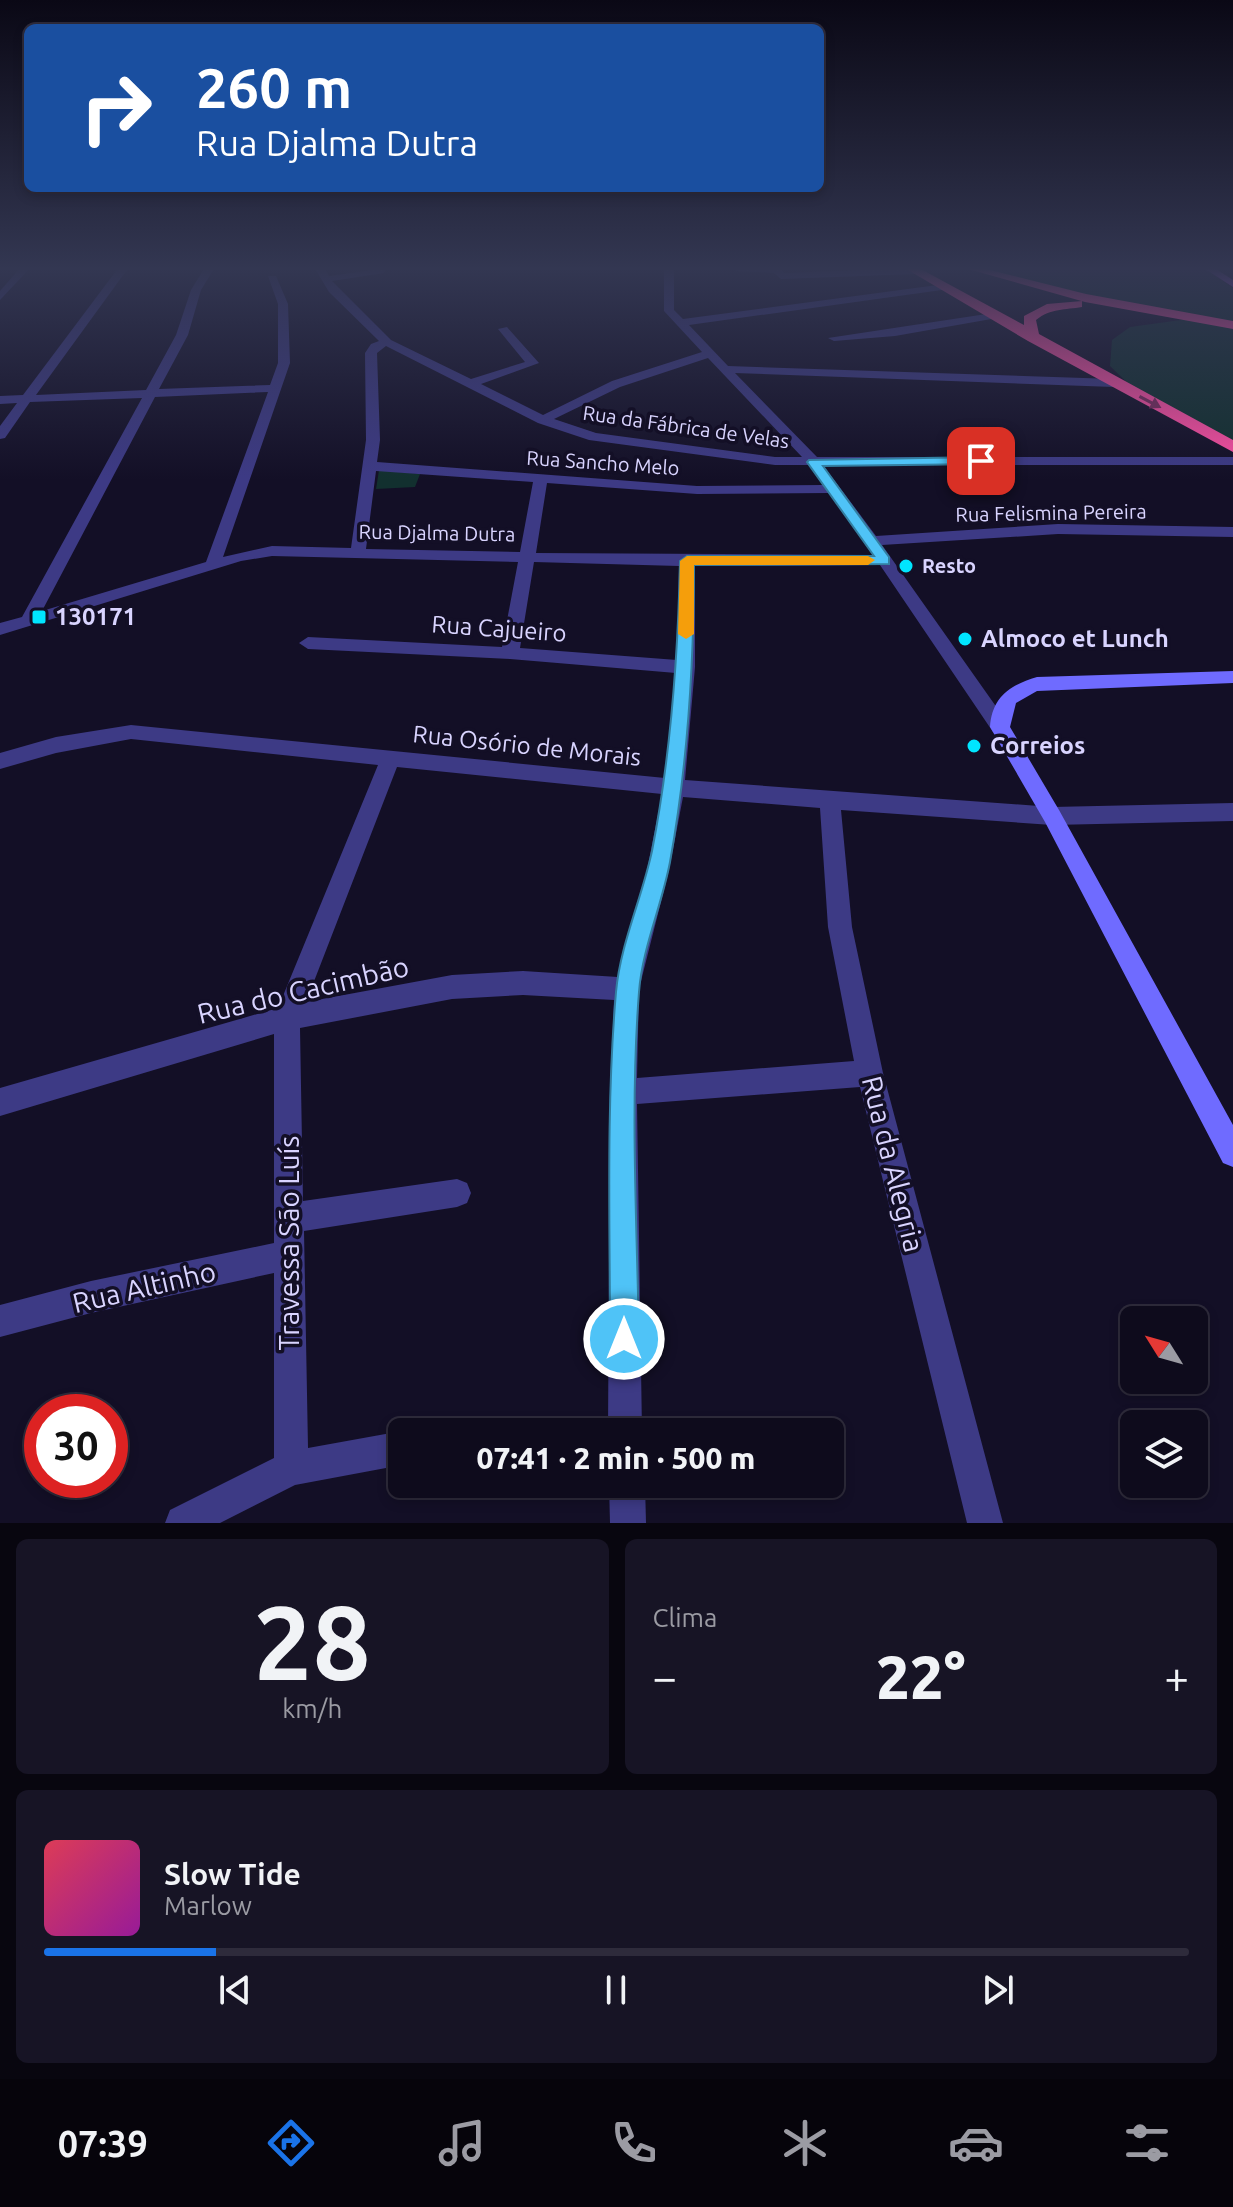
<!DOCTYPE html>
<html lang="pt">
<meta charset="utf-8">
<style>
body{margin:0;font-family:Ubuntu,sans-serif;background:#171425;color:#f1f3f6;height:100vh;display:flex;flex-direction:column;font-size:30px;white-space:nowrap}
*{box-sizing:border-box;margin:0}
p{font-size:26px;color:#9b9ba3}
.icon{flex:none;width:44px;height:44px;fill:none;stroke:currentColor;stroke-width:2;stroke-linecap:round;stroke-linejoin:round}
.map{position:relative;height:1523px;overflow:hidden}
.drawer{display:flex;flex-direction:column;gap:16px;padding:16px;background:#08060f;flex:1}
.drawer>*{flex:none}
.banner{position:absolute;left:24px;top:24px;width:800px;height:168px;border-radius:12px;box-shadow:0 4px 12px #0003,0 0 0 2px #2e2b3b;background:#1a4fa0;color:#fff;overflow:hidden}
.needle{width:52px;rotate:307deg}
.controls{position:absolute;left:1120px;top:1306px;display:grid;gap:16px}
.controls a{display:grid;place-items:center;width:88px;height:88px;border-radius:12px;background:#0e0b1c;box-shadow:0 4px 12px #0003,0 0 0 2px #2e2b3b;font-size:40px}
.speed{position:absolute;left:24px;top:1394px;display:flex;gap:16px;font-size:40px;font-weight:700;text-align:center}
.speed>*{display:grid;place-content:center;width:104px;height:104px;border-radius:50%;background:#0e0b1c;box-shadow:0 4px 12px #0003,0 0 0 2px #2e2b3b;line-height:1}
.speed .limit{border:12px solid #d22;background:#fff;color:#111}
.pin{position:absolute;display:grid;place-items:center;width:68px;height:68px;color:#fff;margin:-34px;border-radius:16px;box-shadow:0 4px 12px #0006}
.me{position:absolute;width:88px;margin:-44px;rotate:0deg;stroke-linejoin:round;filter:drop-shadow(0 0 6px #0008)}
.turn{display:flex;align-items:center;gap:28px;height:168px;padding:0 40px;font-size:36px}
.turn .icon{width:104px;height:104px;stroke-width:2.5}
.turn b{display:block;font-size:56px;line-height:68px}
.big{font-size:60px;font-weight:800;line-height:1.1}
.drawer .widget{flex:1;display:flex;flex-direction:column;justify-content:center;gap:12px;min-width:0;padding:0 28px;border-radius:12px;background:#171425}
.drawer .dial{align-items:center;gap:0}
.dial b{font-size:104px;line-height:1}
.song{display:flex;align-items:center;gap:24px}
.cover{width:96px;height:96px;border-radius:12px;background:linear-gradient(135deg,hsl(350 70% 55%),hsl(300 70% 35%))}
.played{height:8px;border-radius:4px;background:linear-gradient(90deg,#1a73e8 15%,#2e2b3b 15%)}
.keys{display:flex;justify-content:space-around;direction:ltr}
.heat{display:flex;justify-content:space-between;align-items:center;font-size:44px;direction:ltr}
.drawer .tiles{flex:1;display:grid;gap:16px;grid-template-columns:1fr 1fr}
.widget:last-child{grid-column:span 2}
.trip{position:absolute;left:388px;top:1418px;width:456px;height:80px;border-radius:12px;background:#0e0b1c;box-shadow:0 4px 12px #0003,0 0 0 2px #2e2b3b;font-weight:800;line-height:80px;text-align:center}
.tab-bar{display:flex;height:128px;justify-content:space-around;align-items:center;background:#06040b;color:#9b9ba3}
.tab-bar .icon{width:56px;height:56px}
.tab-bar .on{color:#1a73e8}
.tab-bar b{font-size:36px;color:#f1f3f6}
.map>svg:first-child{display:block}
.green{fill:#12302f}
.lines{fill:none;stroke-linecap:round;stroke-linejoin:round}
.street{fill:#3d3a85;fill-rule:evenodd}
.secondary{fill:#6f6bff;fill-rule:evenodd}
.primary{fill:#c25bff;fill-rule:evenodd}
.highway{fill:#ff4fa3;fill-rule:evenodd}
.oneway{fill:#7d2c5e}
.route{fill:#4fc3f7;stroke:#337fa1;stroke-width:2}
.slow{fill:#f59e0b}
.poi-dot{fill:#00e5ff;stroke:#130f26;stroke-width:3}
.labels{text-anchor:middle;stroke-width:7;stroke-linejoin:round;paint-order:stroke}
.far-street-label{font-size:20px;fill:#d9d4ff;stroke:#130f26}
.far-poi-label{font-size:20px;font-weight:bold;fill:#d9d4ff;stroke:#130f26;text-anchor:start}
.poi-label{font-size:24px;font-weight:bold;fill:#d9d4ff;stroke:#130f26;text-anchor:start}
.street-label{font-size:24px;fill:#d9d4ff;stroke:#130f26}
.near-street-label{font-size:28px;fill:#d9d4ff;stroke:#130f26}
</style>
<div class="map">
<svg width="1233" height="1523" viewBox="0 0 1233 1523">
<rect width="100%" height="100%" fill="#130f26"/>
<g class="green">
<path d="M966,267H1202L1233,288V322L1092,296Z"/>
<path d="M1188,319L1233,324V445L1141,396L1110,366L1112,340L1130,327Z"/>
<path d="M379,470L420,474L415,487L376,489Z"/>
</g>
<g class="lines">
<g class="street">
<path d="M21,267H31L0,300V291Z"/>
<path d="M119,267H129L36,395L146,390L176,335L191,290L205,267H215L201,290L188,335L159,389L270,385L278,363V304L268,276H276L288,304L290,363L223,557L272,546L351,548L366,440L365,353L371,344L379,341L329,292L314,267H324L329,276L387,268L384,273L332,281L391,340L471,379L525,362L498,329L507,327L539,363L481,384L543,415L612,381L702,352L664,311V267H674V310L683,319L945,284L949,289L689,325L728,366L1114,379L1120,383L1114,387L735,373L817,457H1233V465H823L876,536L1058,524L1233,527V537L1058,534L882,545L1007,722L1010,727L1000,734L993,732L880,565L695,566V667L685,780L1052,807L1233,803V821L1052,825L841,810L852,927L883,1073L1003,1523H967L860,1087L637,1104L642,1432H608L610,1092L614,1000L523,995L452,999L300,1028L303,1201L457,1179L467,1183L471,1193L467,1203L457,1207L304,1231L308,1448L402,1431L405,1432H402V1465L295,1485L220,1523H165L170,1510L274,1458V1273L91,1313L0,1337V1305L91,1281L274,1243V1034L0,1116V1088L278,1008L378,765L131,739L56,753L0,769V753L56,737L131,725L665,778L676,673L510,659L308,649L299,643L308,637L502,647L518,562L272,556L241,561L0,635V623L22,617L142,398L30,402L5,438L0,439V426L17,403L0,404V396L23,395ZM386,346L538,423L589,440L775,465H809L823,485L697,486L377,462L380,440L377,353ZM708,358L802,457H775L596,433L554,419L620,387ZM268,392L206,562L42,611L155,397ZM376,471L533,482L520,552L366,549ZM547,483L697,494L829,493L873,555L536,553ZM534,562L679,566L677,660L520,648ZM397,767L662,794L647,870L618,977L523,971L452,975L306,1002ZM683,797L820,808L828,927L854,1061L637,1078L639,989L669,870Z"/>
<path d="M737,267H780L784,273L916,268L921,271L916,274L781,279L774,273L736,271Z"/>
<path d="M993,313L998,316L997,318L895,336L834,341L828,338Z"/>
<path d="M609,1484H645L646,1523H610Z"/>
</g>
<path class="secondary" d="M1233,671V683L1037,691L1016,703L1010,727L1059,810L1233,1125V1167L1223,1163L1045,822L990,727C992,697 1010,685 1037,677Z"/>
<path class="primary" d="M1202,267H1213L1233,280V287Z"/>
<g class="highway">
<path d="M903,267H917L1024,325V316L1047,304L1082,301V307C1065,310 1051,308 1036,320L1039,334L1233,440V452L1028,341Z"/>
<path d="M961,267H978L1086,294L1233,321V329L1085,302Z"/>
</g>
</g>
<defs><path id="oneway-solid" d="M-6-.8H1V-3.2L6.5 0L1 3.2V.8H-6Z" transform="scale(2)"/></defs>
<use class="oneway" href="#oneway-solid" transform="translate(1150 402) rotate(28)"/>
<linearGradient id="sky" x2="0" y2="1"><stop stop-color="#0a0815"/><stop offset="0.56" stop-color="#333752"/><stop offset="1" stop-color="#333752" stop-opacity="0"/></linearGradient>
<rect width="1233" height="480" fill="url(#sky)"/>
<path class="route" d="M981,457L985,459V464L823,466L889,557V564L694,565C694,666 688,763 670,862C662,905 642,949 639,992C630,1107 637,1224 639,1339L635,1350L624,1354L614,1350L610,1339C610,1224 606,1107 616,992C620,945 642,898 652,851C671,754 678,659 680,561L687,556H874L807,462L809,460Z"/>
<path class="slow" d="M687,556H868L875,560L868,565H694V634L686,639L678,634L680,561Z"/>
<g class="poi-dot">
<circle cx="906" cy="566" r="8"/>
<rect x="31" y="609" width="16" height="16" rx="4"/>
<circle cx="965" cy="639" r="8"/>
<circle cx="974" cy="746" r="8"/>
</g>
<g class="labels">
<g class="far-street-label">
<text transform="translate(686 427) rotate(8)" y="7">Rua da Fábrica de Velas</text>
<text transform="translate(603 463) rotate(4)" y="7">Rua Sancho Melo</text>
<text transform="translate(1051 513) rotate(-1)" y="7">Rua Felismina Pereira</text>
<text transform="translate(437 533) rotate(1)" y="7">Rua Djalma Dutra</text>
</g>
<g class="far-poi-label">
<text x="922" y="573">Resto</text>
</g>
<g class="poi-label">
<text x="55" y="625">130171</text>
<text x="981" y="647">Almoco et Lunch</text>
<text x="990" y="754">Correios</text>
</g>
<g class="street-label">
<text transform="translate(499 629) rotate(4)" y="8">Rua Cajueiro</text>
<text transform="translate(527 746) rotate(6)" y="8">Rua Osório de Morais</text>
</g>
<g class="near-street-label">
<text transform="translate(303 990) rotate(-13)" y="10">Rua do Cacimbão</text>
<text transform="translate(893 1164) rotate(76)" y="10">Rua da Alegria</text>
<text transform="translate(289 1243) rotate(-90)" y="10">Travessa São Luís</text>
<text transform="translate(144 1287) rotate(-13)" y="10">Rua Altinho</text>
</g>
</g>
</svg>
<div class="controls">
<a><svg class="needle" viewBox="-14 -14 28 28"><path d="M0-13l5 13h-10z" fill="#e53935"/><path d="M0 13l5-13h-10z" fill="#9b9ba3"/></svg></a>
<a><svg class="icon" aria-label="layers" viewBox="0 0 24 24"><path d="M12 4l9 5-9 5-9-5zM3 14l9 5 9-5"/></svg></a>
</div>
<div class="speed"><div class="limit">30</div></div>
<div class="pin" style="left:981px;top:461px;background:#d93025"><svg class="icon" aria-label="arrive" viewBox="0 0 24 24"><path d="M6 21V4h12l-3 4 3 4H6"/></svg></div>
<svg class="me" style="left:624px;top:1339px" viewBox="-20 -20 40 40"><circle r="17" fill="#4fc3f7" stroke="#fff" stroke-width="3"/><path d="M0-11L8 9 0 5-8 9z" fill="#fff"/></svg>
<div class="trip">07:41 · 2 min · 500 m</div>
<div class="banner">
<div class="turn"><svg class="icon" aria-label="right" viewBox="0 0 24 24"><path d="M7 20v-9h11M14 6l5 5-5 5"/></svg><div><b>260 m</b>Rua Djalma Dutra</div></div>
</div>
</div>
<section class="drawer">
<div class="tiles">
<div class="widget dial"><b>28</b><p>km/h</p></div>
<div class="widget"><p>Clima</p>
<div class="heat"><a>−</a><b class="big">22°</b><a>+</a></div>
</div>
<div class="widget">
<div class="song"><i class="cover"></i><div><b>Slow Tide</b><p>Marlow</p></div></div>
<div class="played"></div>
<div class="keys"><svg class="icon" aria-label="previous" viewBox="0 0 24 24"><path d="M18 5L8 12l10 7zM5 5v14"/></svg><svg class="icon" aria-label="pause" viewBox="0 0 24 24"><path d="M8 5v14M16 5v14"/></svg><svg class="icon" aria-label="next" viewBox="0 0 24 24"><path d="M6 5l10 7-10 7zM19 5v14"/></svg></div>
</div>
</div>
</section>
<nav class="tab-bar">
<b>07:39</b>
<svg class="icon on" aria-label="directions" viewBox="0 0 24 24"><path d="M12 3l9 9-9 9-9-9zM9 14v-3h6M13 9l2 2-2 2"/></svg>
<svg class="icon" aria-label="music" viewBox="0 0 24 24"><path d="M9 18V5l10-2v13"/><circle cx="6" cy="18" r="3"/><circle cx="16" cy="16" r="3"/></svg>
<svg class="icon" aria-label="phone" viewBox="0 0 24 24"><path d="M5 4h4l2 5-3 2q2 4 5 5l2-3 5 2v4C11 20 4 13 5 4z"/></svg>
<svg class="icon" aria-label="climate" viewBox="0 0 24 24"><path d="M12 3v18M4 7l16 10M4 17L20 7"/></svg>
<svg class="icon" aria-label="car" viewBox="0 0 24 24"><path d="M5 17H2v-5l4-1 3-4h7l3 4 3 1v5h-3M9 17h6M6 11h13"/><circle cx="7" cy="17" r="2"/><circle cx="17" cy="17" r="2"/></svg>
<svg class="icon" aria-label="filters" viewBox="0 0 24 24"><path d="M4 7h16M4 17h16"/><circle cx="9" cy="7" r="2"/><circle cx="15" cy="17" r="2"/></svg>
</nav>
